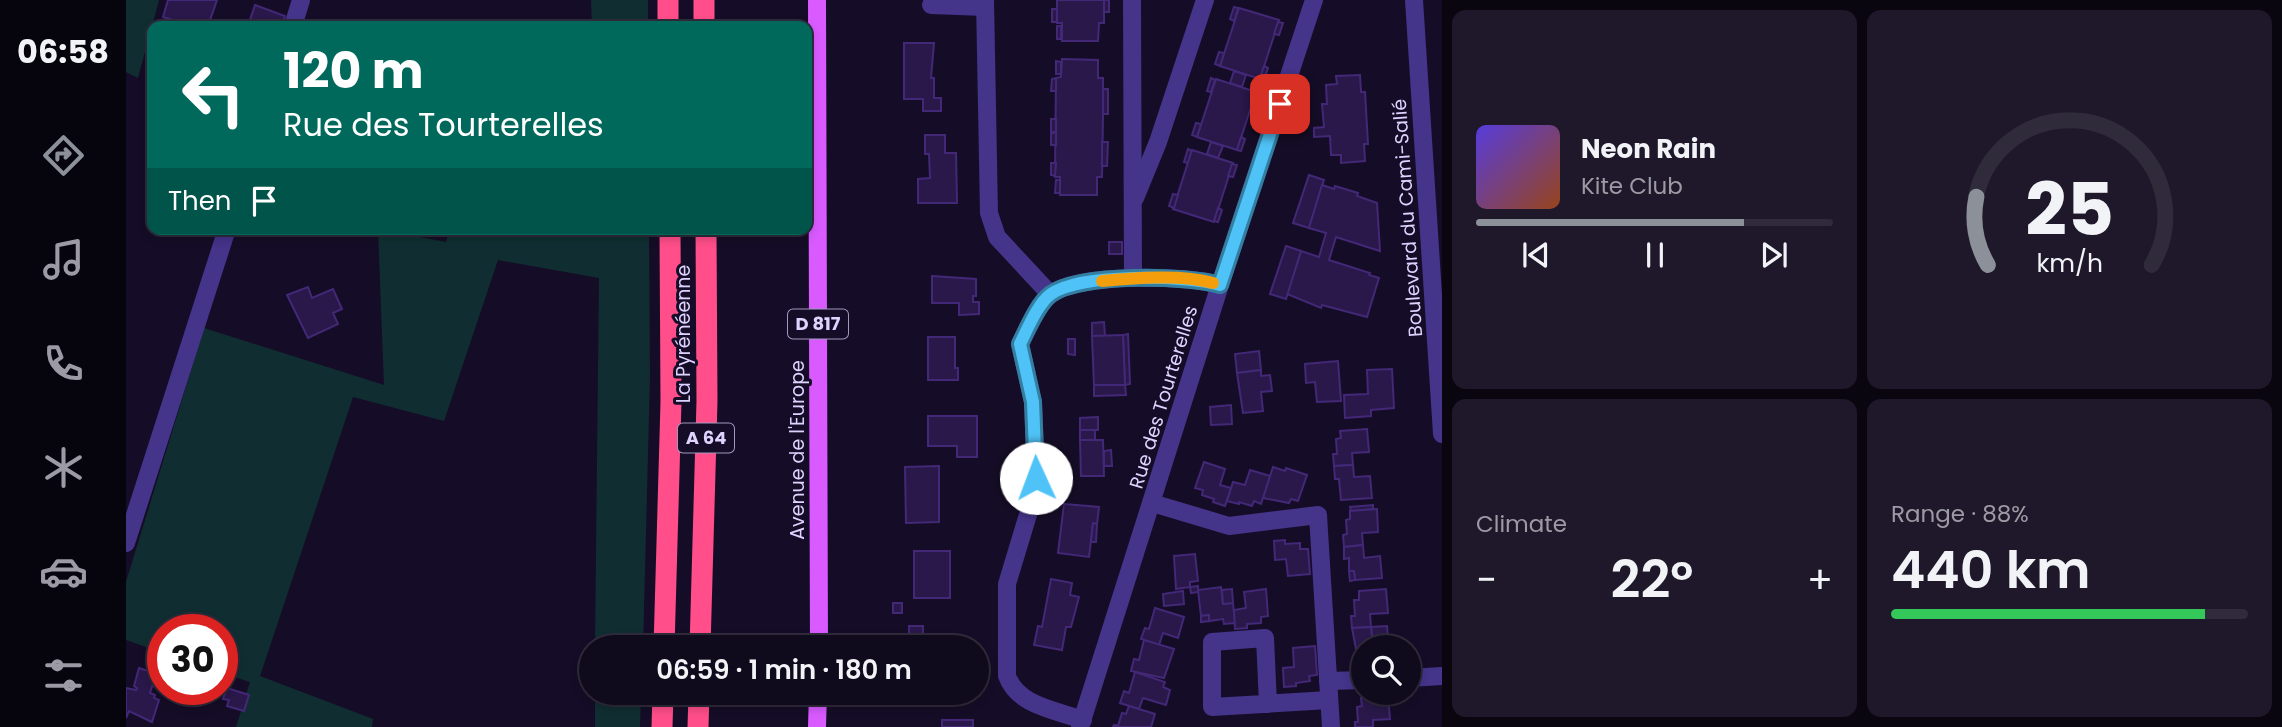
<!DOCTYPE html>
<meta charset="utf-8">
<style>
body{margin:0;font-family:Poppins,sans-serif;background:#1e182a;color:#f1f3f6;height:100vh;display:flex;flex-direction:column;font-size:26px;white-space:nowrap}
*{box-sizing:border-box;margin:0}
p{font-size:23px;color:#9c9aa4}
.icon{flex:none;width:38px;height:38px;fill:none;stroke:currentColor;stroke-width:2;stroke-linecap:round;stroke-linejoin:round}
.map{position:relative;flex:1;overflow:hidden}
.sheet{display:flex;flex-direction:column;gap:10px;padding:10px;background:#090610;width:840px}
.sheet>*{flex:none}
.hud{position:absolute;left:21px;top:21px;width:665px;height:214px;border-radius:14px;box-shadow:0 4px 10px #0003,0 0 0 2px #302b3b;background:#00695c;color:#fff;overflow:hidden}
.controls{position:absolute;left:1225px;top:635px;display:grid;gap:14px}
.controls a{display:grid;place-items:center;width:70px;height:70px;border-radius:50%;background:#100a1d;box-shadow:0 4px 10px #0003,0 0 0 2px #302b3b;font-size:35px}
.speed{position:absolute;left:21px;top:614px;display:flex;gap:14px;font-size:35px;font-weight:700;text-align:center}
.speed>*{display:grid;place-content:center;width:91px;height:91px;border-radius:50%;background:#100a1d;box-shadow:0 4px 10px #0003,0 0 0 2px #302b3b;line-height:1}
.speed .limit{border:10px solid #d22;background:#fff;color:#111}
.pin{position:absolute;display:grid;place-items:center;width:60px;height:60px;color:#fff;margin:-30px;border-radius:14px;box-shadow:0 4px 10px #0006}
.me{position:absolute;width:77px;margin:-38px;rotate:358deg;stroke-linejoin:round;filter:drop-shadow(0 0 5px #0008)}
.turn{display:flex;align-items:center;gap:24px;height:147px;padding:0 21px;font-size:32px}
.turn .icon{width:91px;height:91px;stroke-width:2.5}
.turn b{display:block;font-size:49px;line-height:60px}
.then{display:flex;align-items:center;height:66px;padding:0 21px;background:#0003;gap:14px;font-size:26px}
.big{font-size:52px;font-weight:600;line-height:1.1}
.sheet .widget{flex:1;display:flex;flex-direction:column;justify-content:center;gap:10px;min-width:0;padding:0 24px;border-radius:14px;background:#1e182a}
.sheet .dial{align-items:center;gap:0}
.dial svg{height:182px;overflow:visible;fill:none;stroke:#302b3b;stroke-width:7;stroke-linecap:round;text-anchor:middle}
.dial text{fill:#f1f3f6;stroke:none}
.song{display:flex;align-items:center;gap:21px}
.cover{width:84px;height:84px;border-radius:10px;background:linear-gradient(135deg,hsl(250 70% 55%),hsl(20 70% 35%))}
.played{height:7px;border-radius:4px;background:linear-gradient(90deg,#8c9099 75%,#302b3b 75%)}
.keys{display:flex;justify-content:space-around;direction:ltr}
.heat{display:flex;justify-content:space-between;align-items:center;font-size:38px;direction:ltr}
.charge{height:10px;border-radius:5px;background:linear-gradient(90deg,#34c759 88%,#302b3b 0)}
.sheet .tiles{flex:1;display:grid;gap:10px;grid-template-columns:repeat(2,1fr)}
.trip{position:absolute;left:453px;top:635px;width:410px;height:70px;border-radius:35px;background:#100a1d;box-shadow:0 4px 10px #0003,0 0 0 2px #302b3b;font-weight:600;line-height:70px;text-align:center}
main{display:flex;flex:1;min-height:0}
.tab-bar{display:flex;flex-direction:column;width:126px;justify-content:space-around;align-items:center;background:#06040c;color:#9c9aa4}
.tab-bar .icon{width:49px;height:49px}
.tab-bar .active{color:#8c9099}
.tab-bar b{font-size:32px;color:#f1f3f6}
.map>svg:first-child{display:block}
.green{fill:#102e31}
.building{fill:#291849;stroke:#432877;stroke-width:2}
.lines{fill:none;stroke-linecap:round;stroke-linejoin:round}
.minor{stroke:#44348a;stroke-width:18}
.major{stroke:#d95aff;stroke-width:18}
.highway{stroke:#ff4e8a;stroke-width:21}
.route-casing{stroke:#337fa1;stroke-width:18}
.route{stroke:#4fc3f7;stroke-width:12}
.slow{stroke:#f59e0b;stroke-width:12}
.labels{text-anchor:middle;stroke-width:6;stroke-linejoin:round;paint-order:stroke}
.shield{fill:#150d27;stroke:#a298be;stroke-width:2}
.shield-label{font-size:18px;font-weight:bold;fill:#ded3ff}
.street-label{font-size:19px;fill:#ded3ff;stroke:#150d27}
</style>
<main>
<nav class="tab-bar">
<b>06:58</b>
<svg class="icon active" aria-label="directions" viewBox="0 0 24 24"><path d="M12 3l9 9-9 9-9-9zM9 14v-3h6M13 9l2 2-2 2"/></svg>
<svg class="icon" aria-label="music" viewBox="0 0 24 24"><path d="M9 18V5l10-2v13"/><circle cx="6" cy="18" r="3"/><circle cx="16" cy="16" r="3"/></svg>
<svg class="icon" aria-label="phone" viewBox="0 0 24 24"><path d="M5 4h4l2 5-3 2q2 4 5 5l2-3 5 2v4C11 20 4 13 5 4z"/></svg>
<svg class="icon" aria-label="climate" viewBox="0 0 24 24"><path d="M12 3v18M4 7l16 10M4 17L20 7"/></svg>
<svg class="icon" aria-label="car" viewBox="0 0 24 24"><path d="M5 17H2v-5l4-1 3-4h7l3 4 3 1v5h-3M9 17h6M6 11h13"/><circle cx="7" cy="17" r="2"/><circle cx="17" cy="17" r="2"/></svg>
<svg class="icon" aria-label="filters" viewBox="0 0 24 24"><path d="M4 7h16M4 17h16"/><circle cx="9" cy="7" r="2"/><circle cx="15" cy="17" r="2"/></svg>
</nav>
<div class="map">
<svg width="1316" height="727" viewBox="0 0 1316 727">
<rect width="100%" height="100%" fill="#150d27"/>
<g class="green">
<path d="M0,0H33L12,78L0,72Z"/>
<path d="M465,0H522V26H466Z"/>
<path d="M252,229L320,242L324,229H523L524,376L517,647H469L473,278L372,260L318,421L227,397L134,676L247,719L246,727H110L124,682L96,673V630H37V653L0,640V582L78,328L258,385Z"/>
<path d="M469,693H515L514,727H469Z"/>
</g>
<g class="building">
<path d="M42,0H91L82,26H66L37,17Z"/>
<path d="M931,0H978V23H973L972,41H936V23H931Z"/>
<rect x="978" y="0" width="5" height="12"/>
<path d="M129,5L159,16L156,26H122Z"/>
<path d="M1108,7L1112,8L1108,21L1104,19Z"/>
<path d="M1113,8L1153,20L1134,79L1094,66Z"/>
<rect x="926" y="9" width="5" height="13"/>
<path d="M1152,22L1157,23L1153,35L1148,34Z"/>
<rect x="931" y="26" width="4" height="13"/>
<path d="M778,43H808L805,78H808V98H815V111H797V99H778Z"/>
<path d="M1093,52L1098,53L1094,66L1089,64Z"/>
<path d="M936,59L972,60V78H977V114L976,177H971V195H934V177H929L930,78L935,77Z"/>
<path d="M930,61L935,62V74H930Z"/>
<path d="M1138,66L1142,68L1138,80L1134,78Z"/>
<path d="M1108,71L1120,75L1116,87L1104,83Z"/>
<path d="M1234,75L1235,92H1239L1242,144H1238L1239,161L1215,163V155H1205L1204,136L1188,137V128L1198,127L1196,104H1201L1200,85L1211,84L1210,76Z"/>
<path d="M930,78V91H925L926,79Z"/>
<path d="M1085,78L1089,80L1085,92L1081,91Z"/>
<path d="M1090,79L1130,92L1111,150L1071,137Z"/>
<rect x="977" y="89" width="5" height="25"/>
<path d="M1129,93L1134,94L1130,106L1125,105Z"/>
<rect x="925" y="119" width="5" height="13"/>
<path d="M1070,123L1075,124L1071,137L1066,135Z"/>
<rect x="925" y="133" width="5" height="12"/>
<path d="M799,135H819V153H830L831,203H792V179L804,178L803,154H799Z"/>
<path d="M1115,137L1119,139L1115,151L1111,150Z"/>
<path d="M976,142H982L981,166H976Z"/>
<path d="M1085,142L1097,146L1092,158L1081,154Z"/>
<path d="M1062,149L1066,151L1062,163L1058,162Z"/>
<path d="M1066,150L1107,163L1088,222L1047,209Z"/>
<path d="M925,163H930L929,176L925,175Z"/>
<path d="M1106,164L1111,165L1107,177L1102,176Z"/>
<path d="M1183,175L1198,180L1183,228L1167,223Z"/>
<path d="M930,180H934V193H929Z"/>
<path d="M1196,185L1208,189L1209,186L1232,193L1231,196L1251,203L1254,251L1210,237L1203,260L1244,273L1243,275L1253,278L1241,317L1196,305L1195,308L1161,294L1175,251L1193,257L1200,233L1183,228Z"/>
<path d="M1047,194L1052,195L1048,208L1043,206Z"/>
<path d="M1092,208L1096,210L1092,222L1088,221Z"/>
<rect x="983" y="242" width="13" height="12"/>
<path d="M1160,246L1175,251L1160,299L1144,294Z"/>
<path d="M806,276L850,279V296H847V302H853V314L833,315V303H806Z"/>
<path d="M182,287L186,298L207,289L216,309L207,313L212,324L182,338L161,295Z"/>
<path d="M978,322L979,336H966V323Z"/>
<path d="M1002,334L1004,384L999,385L997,335Z"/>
<path d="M997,335L999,385H968L966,336Z"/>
<path d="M802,337H829V368H832V380H802Z"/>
<path d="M942,339H949V355L942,354Z"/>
<path d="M1133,351L1135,370L1111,373L1109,354Z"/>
<path d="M1212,361L1215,401L1191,402L1189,382L1180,383L1179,364Z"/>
<path d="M1266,369L1268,408L1245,410V416L1219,418L1218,395L1242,394L1241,370Z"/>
<path d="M1135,370V376L1144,375L1146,391L1135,392L1137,411L1117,413L1111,373Z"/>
<path d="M968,385H999L1000,395L968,396Z"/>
<path d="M1105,405L1106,424L1085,425L1084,407Z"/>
<path d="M802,416H851V457H831V446H802Z"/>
<path d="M972,417V430H954V418Z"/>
<path d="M1241,429L1243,452L1226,453L1227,465L1208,466L1207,454H1211L1210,439L1215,438L1214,431Z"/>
<rect x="954" y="430" width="15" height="10"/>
<path d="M954,440H977L978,476H955Z"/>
<path d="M985,450L986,466H978V451Z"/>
<path d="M1078,462L1099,469L1094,485L1105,488L1099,506L1087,502L1088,499L1076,495L1077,490L1069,488Z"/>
<path d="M1227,465L1228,477L1244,476L1246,498L1215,500L1213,479H1209L1208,466Z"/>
<path d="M813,466V522L780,523L779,467Z"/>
<path d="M1147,467L1159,471L1160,468L1181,475L1172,501L1165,499L1163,503L1137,498Z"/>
<path d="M1124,470L1144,476L1135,504L1128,501L1126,506L1113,502V504L1101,501L1107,482L1119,485Z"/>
<path d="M938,504L973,507L971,524L967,523L963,557L932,553Z"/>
<path d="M1247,505V509L1225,511L1224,507Z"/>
<path d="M1251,509L1252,532L1236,533L1237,545L1218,547L1217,535L1221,534L1220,520L1224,519V511Z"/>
<path d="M967,523L971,524L970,542H965Z"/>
<path d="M1159,540V544L1174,543V549H1182L1184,574L1162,576L1160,559L1149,560L1148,541Z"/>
<path d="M1237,545L1238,558L1254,556L1256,578L1229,580L1228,571H1223V558L1218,559V547Z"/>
<rect x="788" y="551" width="36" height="47"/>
<path d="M1069,554L1072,581L1064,582V587L1050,589L1048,556Z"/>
<path d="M1223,571H1228L1229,580L1224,581Z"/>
<path d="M925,579L946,583L944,595L953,597L945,627H940L936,650L908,645L912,626L916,627Z"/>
<path d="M1072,586V592L1065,593L1064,587Z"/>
<path d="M1095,587L1097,604L1107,603L1109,623L1098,624L1097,619L1083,621V615L1075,616L1072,590Z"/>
<path d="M1106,589L1107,603L1097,604L1096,590Z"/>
<path d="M1140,589L1142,616L1135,617V623L1121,624V628L1109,629L1108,610L1120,608L1118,592Z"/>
<path d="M1260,589L1262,613L1244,614L1245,627L1226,628L1225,616H1229L1228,600H1233V591Z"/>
<path d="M1057,591L1058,604L1038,606L1037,594Z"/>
<rect x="767" y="603" width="9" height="10"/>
<path d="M1029,608L1058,617L1052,638L1037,633L1033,645L1015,639L1019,628L1023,629Z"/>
<path d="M1083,615V621L1075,622V616Z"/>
<path d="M783,626H797V639H807L808,648H783Z"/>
<path d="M1261,626L1262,637L1246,638L1245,627Z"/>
<path d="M1245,627L1246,638L1263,637V648H1237V667H1234L1236,653L1231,654L1226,628Z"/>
<path d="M1018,640L1048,649L1038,678L1005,671L1008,659L1013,660Z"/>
<path d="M1189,646L1191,675L1183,676L1184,681L1170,683V686L1158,687L1157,668L1168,667L1167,648Z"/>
<path d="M13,668L35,675L30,687L26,686L24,693L29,695L28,698L33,700L26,722L3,711L0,718V688L10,690L11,688L8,686Z"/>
<path d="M1009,672L1039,682L1037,687L1044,690L1040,705L1017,698L1013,709L994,703L998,691L1003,693Z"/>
<path d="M101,688L123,695L118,711L101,706L103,700L97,699Z"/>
<path d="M1262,696L1264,719L1247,720V727H1229V722H1232L1231,707L1236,706L1235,698Z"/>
<path d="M1003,706L1029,714L1025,727H987L988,725L992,726L996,713L1000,714Z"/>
<rect x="816" y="720" width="31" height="7"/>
</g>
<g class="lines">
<g class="minor">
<path d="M859,0L863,213L871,237L924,294"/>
<path d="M1006,0L1007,278"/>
<path d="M1288,0L1316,434"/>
<path d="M805,5L859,7"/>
<path d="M167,26L175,0"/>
<path d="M1009,198L1032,142L1079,0"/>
<path d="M1026,503L1103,526L1192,515L1205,727"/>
<path d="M0,543L101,229"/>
<path d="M1283,678L1316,676"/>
<path d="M1202,681L1237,680"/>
<path d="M1142,704L1139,638L1086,642V707L1203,700"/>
<path d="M957,720C929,710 892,706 881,676V584L907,498L910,478L907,402L894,344C901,330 912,303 925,294C953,273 1061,275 1094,285"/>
<path d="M954,727L1094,285L1188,0"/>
</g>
<g class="major">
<path d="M691,0L693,648"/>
<path d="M691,727L692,693"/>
</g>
<g class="highway">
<path d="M542,0V26"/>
<path d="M578,0V26"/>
<path d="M538,648L545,402L544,229"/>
<path d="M574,648L581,401L580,229"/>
<path d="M536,727L537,693"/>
<path d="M572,727L573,693"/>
</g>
</g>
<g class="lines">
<defs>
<path id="route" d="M910,478L907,402L894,344C901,330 912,303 925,294C954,273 1060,275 1094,285L1154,104"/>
</defs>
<use href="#route" class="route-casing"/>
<use href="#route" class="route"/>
<path class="slow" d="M976,281C1009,278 1056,274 1087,283"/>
</g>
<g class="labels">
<g class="shield">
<rect x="662" y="309.5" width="60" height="29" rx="5"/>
<rect x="552" y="423.5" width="56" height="29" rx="5"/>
</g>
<g class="shield-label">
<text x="692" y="330">D 817</text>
<text x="580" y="444">A 64</text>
</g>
<g class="street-label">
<text transform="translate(1281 218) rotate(-94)" y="7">Boulevard du Cami-Salié</text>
<text transform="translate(557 334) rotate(-90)" y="7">La Pyrénéenne</text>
<text transform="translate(1037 397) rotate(-73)" y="7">Rue des Tourterelles</text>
<text transform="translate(671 450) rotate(-90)" y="7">Avenue de l'Europe</text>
</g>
</g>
</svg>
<div class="controls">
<a><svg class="icon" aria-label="search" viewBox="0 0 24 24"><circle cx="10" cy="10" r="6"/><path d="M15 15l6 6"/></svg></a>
</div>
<div class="speed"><div class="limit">30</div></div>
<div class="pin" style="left:1154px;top:104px;background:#d93025"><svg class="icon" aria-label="arrive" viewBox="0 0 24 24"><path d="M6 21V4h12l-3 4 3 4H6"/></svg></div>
<svg class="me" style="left:910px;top:478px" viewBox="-20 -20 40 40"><circle r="19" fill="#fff"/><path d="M0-13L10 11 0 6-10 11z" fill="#4fc3f7"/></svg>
<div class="trip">06:59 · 1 min · 180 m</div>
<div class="hud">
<div class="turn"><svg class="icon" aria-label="left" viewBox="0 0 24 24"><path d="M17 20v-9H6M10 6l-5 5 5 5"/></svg><div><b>120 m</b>Rue des Tourterelles</div></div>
<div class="then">Then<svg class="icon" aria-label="arrive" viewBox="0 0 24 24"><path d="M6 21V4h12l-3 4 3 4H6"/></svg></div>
</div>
</div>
<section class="sheet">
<div class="tiles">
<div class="widget">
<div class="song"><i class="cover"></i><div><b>Neon Rain</b><p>Kite Club</p></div></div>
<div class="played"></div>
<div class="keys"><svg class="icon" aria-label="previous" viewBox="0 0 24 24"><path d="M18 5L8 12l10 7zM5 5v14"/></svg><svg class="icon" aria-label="pause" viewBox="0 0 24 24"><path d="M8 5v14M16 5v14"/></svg><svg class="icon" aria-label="next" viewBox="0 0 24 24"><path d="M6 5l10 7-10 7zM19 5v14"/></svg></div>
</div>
<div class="widget dial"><svg viewBox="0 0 100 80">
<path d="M14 69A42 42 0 1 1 86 69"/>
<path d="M14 69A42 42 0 0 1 9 39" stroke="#8c9099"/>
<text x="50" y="56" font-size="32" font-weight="700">25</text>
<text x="50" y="72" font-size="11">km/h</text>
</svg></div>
<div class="widget"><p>Climate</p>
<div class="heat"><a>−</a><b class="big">22°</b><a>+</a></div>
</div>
<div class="widget"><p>Range · 88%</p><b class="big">440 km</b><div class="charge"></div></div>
</div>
</section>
</main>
